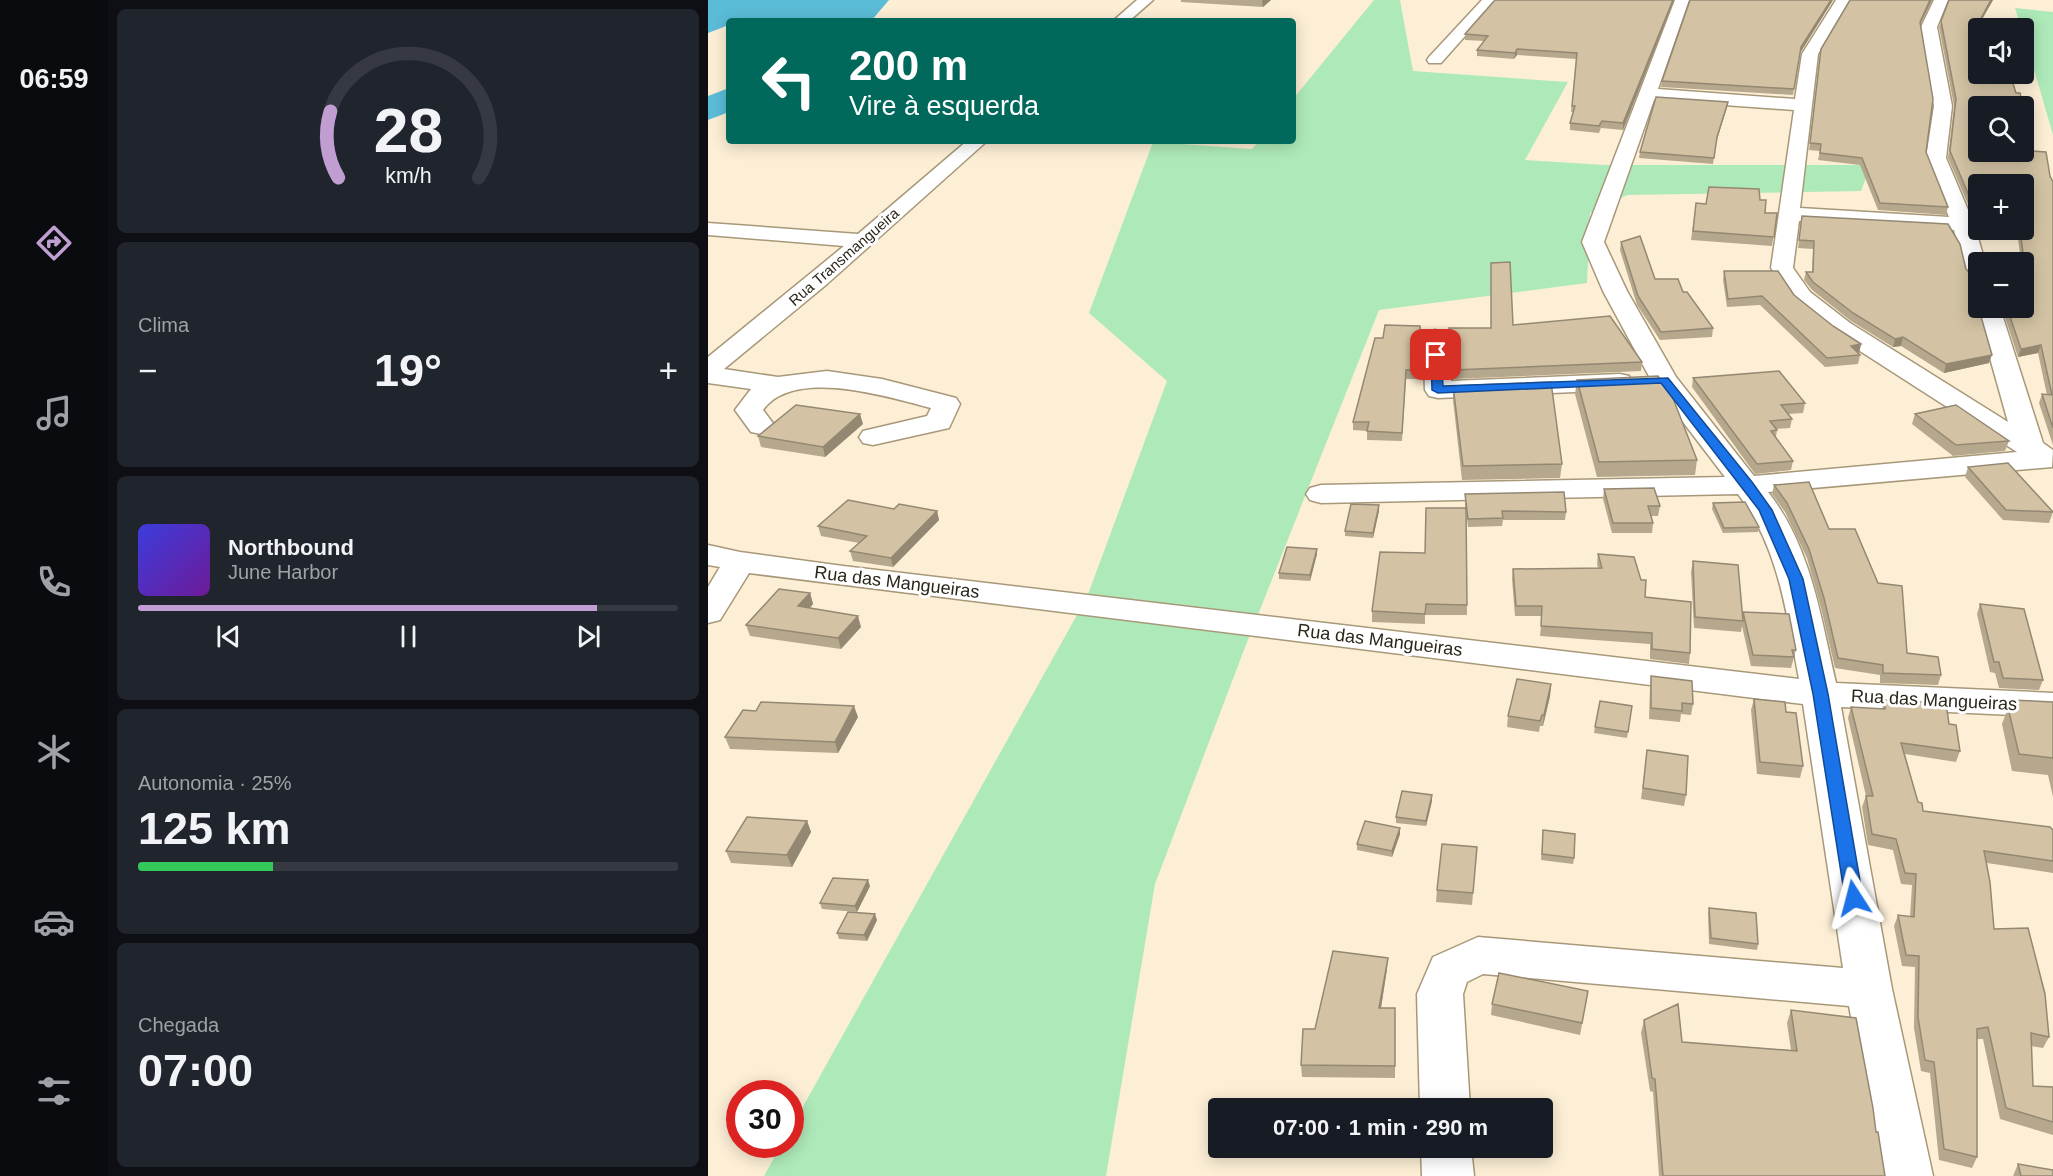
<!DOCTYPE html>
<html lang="pt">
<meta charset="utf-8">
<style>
body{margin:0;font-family:Helvetica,sans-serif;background:#20242c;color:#f1f3f6;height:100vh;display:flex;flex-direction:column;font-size:22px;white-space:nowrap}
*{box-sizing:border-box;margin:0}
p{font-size:20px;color:#9ea1a6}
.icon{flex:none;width:33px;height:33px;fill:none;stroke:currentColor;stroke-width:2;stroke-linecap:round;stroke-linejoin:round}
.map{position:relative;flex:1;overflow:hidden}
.drawer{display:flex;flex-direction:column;gap:9px;padding:9px;background:#0d0f14;width:600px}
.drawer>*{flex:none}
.top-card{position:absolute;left:18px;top:18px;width:570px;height:126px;border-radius:6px;box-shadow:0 3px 15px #0003;background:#00695c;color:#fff;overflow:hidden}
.fabs{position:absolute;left:1260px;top:18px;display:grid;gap:12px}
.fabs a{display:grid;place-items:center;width:66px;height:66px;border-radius:6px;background:#171b24;box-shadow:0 3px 15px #0003;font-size:30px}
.speed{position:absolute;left:18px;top:1080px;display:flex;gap:12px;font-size:30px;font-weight:700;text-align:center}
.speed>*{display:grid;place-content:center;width:78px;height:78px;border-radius:50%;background:#171b24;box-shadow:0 3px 15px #0003;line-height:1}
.speed .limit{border:9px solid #d22;background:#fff;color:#111}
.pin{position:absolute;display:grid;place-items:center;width:51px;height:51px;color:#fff;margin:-26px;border-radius:12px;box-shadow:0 3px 9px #0006}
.me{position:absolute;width:66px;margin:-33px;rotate:351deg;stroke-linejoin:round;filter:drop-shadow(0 0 4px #0008)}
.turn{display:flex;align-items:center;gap:21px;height:126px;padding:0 24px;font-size:27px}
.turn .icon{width:78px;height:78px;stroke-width:2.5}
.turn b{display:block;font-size:42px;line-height:51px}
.big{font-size:45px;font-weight:700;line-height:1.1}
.drawer .card{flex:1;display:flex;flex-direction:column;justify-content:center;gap:9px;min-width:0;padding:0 21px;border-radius:9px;background:#20242c}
.drawer .dial{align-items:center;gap:0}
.dial svg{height:156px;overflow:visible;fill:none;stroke:#363941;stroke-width:7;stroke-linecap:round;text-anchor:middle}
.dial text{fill:#f1f3f6;stroke:none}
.song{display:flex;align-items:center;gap:18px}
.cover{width:72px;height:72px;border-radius:9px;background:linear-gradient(135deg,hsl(240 70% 55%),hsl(280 70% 35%))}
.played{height:6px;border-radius:3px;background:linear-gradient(90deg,#c09ed2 85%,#363941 85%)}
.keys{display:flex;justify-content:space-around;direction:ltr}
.heat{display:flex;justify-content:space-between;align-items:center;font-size:33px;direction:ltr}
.charge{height:9px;border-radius:4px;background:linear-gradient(90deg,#34c759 25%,#363941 0)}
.trip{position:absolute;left:500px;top:1098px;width:345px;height:60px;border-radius:6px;background:#171b24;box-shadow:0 3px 15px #0003;font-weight:700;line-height:60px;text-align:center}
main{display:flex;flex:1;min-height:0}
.dock{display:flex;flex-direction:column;width:108px;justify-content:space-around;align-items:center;background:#090b0e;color:#9ea1a6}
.dock .icon{width:42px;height:42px}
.dock .selected{color:#c09ed2}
.dock b{font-size:27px;color:#f1f3f6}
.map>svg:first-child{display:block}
.green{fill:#aeeab9}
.water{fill:#5bbcd7}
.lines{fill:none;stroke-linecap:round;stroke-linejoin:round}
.minor-casing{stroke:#a8987a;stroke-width:3}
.minor{fill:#fff;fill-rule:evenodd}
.wall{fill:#b5a88d}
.shaded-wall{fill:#948873}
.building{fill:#d3c3a4;stroke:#948873;stroke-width:1.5}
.route{fill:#1a73e8;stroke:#114b97;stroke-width:1.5}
.labels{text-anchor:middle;stroke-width:6;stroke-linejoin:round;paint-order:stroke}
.far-street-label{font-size:15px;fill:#2c261a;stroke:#fff}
.street-label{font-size:18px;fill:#2c261a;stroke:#fff}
</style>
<main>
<nav class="dock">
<b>06:59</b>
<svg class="icon selected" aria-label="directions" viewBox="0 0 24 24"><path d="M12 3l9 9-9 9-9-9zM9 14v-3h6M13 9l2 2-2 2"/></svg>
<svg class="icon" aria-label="music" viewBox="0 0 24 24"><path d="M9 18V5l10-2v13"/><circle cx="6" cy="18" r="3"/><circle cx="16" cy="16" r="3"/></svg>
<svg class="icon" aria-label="phone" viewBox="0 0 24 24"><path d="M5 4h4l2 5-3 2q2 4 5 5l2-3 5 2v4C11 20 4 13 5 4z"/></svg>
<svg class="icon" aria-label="climate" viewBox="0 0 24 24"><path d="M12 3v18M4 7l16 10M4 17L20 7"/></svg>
<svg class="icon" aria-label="car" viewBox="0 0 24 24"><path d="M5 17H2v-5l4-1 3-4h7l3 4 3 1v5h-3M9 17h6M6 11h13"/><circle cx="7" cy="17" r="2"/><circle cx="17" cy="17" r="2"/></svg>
<svg class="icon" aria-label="filters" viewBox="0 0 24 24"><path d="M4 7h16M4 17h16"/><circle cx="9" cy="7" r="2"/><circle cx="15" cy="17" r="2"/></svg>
</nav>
<section class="drawer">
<div class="card dial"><svg viewBox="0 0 100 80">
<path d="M14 69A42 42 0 1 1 86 69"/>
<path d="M14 69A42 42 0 0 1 10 35" stroke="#c09ed2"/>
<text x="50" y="56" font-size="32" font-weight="700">28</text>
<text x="50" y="72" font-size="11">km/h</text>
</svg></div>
<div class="card"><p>Clima</p>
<div class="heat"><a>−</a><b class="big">19°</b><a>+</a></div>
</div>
<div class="card">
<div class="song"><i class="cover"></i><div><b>Northbound</b><p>June Harbor</p></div></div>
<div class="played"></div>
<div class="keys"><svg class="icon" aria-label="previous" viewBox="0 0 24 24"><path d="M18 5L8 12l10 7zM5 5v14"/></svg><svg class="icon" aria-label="pause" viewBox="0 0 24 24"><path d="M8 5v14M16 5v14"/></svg><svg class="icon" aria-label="next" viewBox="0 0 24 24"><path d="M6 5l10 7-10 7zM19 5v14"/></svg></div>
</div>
<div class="card"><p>Autonomia · 25%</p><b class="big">125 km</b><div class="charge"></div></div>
<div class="card"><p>Chegada</p><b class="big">07:00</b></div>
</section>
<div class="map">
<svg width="1345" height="1176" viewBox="0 0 1345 1176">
<rect width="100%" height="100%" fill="#fdefd6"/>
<g class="green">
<path d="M666,0H692L705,71L860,82L817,160L897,165H1163L1153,191L919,195L882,213L879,283L671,310L536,650L447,884L398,1176H56L73,1145L82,1144L83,1128L379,597L459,381L381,313L445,142L544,149L551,141H585V99Z"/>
<path d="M1307,8L1345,12V135L1316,35V28H1313Z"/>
</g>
<g class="water">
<path d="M0,0H181L163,21H21V25L0,33Z"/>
<path d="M21,88V112L0,120V96Z"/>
</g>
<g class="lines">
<defs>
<g id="minor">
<path d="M429,0H445L421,21H405Z"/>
<path d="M774,0H789L733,63H721L719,60L721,57Z"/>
<path d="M967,0H981L950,89L1087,99L1094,54L1128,0H1142L1110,54L1092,208L1241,217L1218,158L1226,106L1213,27L1226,0H1240L1229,27L1244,106L1238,158L1266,224L1277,262H1270V283L1262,281L1258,276L1246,230L1091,221L1085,268L1102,292L1142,323L1300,422L1268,308L1270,304V308H1292L1335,443L1345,450L1344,467L1060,492C1103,546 1113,618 1128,683L1345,693V717L1133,707L1184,989L1225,1176H1173L1141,1006L775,974L759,982L755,994L762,1108H712L709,994L725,957L770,937L1135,968L1095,704L41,573L12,620L0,623V587L12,567L0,565V545L32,552L135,566L1091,679C1079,616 1071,547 1030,494L613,503L602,500L598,494L602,488L613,485L1017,477L943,380L895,291L874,242ZM946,100L1086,110L1063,268L1086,302L1124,333L1309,452L1046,476L968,377L919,291L896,242Z"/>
<path d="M259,141H279L119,284L16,369L70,377L119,371L174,379L248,398L252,404L241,428L165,445L155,443L151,437L155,431L219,416L223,408C180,397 86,367 55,410L67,426L63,432L53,434L43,432L27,410L43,389L0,383V357L136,246L0,235V223L150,234Z"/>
<path d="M727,330L736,332L739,337L743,381L912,374L921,376L925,382L921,388L912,390L730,398L721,396L717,390L715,337L718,332Z"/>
<path d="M713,1148H763L766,1176H714Z"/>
</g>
</defs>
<use href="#minor" class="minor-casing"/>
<use href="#minor" class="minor"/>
</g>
<g class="wall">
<path d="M473,0H563L555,7L473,2Z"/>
<path d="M787,0H966L915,130L893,128L891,133L862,130V123L865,112H863L868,59L809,55L806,59L769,56V50L776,41L757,40V34Z"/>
<path d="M982,0H1125L1092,53L1085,95L953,87L954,81Z"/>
<path d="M1142,0H1224L1212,24L1218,152L1240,207L1238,215L1170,210L1152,165L1110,160L1112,151L1101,150L1112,55Z"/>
<path d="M1241,0H1285L1271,24L1270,28L1324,151L1342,176L1345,182V445L1331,403L1334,394L1339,395L1330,353L1310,357L1294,308H1316V262H1313L1309,230H1316V184H1270V225H1269L1240,158L1246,106L1231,27Z"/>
<path d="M1020,102L1019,107L1008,142L1005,164L931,158L932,152Z"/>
<path d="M1052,200L1057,213H1069L1064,246L983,240L988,203L998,204Z"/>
<path d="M1094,216L1258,269L1264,275L1270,276V303V302L1281,363L1236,373L1193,346L1185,347L1143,321L1104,290L1096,280L1098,272H1104L1105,249L1090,248Z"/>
<path d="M913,242L947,279L975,292L1005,328L1004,337L952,340L929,305L912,250Z"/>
<path d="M1016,271L1086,295L1125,326L1153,344L1151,353L1152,355L1150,364L1117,367L1052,305L1019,307L1015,280Z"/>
<path d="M805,325L934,362L933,371L745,379L741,336V328H783Z"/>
<path d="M714,345L713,354L709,379H698L694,441L659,440V431L645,430V422Z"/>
<path d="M985,378L1097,403L1095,413L1080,414L1084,419L1082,428L1068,429L1069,430L1068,437L1085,461L1083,470L1047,474L984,387Z"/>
<path d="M869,380L989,460L987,475L889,477L867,394Z"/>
<path d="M745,386L854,464L852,478L754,480L745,400Z"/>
<path d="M1207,414L1301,441L1297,451L1245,456L1204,424Z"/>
<path d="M155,424L117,457L53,447L50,436Z"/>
<path d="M1260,467L1345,512L1341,523L1295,520L1257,477Z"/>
<path d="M1066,485L1121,529L1199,653L1233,675L1230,685L1172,683V675L1127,668L1113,608L1099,558L1077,512L1064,494Z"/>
<path d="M896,489L952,506L950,516H943L945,523L944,533H904L895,499Z"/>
<path d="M757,494L858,512L857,520H795L794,526L760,527L758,509L759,615H717V624L664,622V611L757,508Z"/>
<path d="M1005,503L1051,527L1050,532L1015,533L1004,509Z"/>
<path d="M186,509L229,511L231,520L185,567L145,561L142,551L151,543L113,536L110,526Z"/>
<path d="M671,511L665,538L637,536V531Z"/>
<path d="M609,554L602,581L571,579V573Z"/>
<path d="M890,554L937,597L982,653L981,664L942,659V644L832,636L834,616H807L804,579L805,569L890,568L889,564Z"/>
<path d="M985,561L1034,616L1035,612L1088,650L1083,668L1043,666L1034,626L1033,632L986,628L983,572Z"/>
<path d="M102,593L105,604L102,608L153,627L133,649L42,636L38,625Z"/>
<path d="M1272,604L1335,680L1331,690L1291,688L1287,673L1282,672L1269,614Z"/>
<path d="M943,676L985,704L983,715L973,714L972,722L941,719L942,687Z"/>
<path d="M843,684L842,696L835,726H832L831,732L799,727L800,716Z"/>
<path d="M1046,699L1078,712L1095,766L1092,778L1049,774L1043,710Z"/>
<path d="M1177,700L1241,724L1252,751L1248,762L1197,754L1210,802L1215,811L1345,830V873L1279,863L1286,929L1341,1037L1335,1048L1323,1046L1325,1086L1345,1087V1135L1292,1119L1275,1039H1269V1157L1264,1168L1231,1160L1222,1073L1213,1071L1206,1028L1207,967L1194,966L1186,926L1190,915L1202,917L1204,885L1193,884L1185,850L1160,845L1154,807L1158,796L1140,718L1143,707L1174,709Z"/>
<path d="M1303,700L1345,702V797L1340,775L1304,771L1294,724Z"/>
<path d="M924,706L919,738L886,733L887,727Z"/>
<path d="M150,717L130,753L22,749L17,737Z"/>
<path d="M939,750L978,795L976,806L933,799Z"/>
<path d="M724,795V801L718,826L688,823V817Z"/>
<path d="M99,821L103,832L84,867L23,863L18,851Z"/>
<path d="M692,828V834L684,857L649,850V844Z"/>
<path d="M835,830L866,858L865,864L833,860Z"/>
<path d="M769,847L764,905L728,902L729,890Z"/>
<path d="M162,886L149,912L114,909L112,903Z"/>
<path d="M1001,908L1050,944L1049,950L1001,944L1000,914Z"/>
<path d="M169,920L159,941L131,939L129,933Z"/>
<path d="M679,969L673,1008H687V1078L594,1077L593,1065L607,1029Z"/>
<path d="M880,991L872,1035L783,1015L784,1004Z"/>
<path d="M1083,1010L1168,1132L1177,1176H951L945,1092L942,1091L933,1033L936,1020L974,1042L1083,1050L1079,1023Z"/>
<path d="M1310,1164L1345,1176H1305Z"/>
</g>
<g class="shaded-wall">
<path d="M555,0H563L555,7L554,1Z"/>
<path d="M965,0H966L915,130V123Z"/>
<path d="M1123,0H1125L1092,53L1093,47Z"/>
<path d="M1222,0H1224L1211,27L1212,22Z"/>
<path d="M1283,0H1285L1268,30L1270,24Z"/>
<path d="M809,49V55L806,59L807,53Z"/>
<path d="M1020,102L1019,107L1008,143L1009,137Z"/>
<path d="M1195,337L1193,346L1185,347L1187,339Z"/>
<path d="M1153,344L1151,353L1143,346Z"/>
<path d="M714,345L713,354L709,379V370Z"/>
<path d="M1333,345L1330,353L1310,357L1313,349Z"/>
<path d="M1284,355L1281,363L1236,373L1238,364Z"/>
<path d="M152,414L155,424L117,457L115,447Z"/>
<path d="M671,505V511L665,538V533Z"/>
<path d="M229,511L231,520L185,567L183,558Z"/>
<path d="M609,549V554L602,581V575Z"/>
<path d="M102,593L105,604L94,617L90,606Z"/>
<path d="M150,616L153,627L133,649L130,638Z"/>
<path d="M843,684L842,696L835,726L836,715Z"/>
<path d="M146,706L150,717L130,753L127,742Z"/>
<path d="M724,795V801L718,826V821Z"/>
<path d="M99,821L103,832L84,867L79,855Z"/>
<path d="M692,828V834L684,857V851Z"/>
<path d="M160,880L162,886L149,912L147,906Z"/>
<path d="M167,914L169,920L159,941L156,935Z"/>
<path d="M680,958L679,969L671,1020V1008Z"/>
</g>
<g class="building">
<path d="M787,0H965L915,123L894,121L891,126L862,123L867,106H864L869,53L809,49L807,53L769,50L780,36L757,34Z"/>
<path d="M982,0H1123L1093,47L1086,89L954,81Z"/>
<path d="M1142,0H1222L1212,22L1225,99L1218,152L1240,207L1172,203L1154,158L1112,153L1113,144L1102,143L1113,49Z"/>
<path d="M1241,0H1283L1270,24L1285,26L1284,28H1270V74H1302L1308,93H1312L1315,106H1270V152H1316V110L1324,151L1338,152L1342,176L1345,182V428L1334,394L1344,395L1333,345L1313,349L1299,308H1316V268H1317L1312,230H1316V184H1270V217L1242,151L1248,99L1233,21Z"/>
<path d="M948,97L1020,102L1009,137L1006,158L932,152Z"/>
<path d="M1001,187L1051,189L1052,200H1058L1057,213H1069L1066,237L985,231L988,203L998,204Z"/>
<path d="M1094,216L1240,224L1252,244L1258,269L1264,275L1270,276V296L1268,299L1284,355L1238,364L1195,337L1187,339L1145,313L1105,282L1098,272H1105L1106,241L1091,240Z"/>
<path d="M932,236L947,279H970L975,292H979L1005,328L953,332L930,296L913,242Z"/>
<path d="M802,262L805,325L902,316L934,362L745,370L741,328H783V263Z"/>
<path d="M1016,271H1070L1086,295L1125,326L1153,344L1143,346L1152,355L1119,358L1054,296L1020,299Z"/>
<path d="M677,325L712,326L714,345L709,370H698L694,433L659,431L661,422H645L667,338H675Z"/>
<path d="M1071,371L1097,403L1073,405L1084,419L1062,421L1069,430L1063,431L1085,461L1049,464L985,378Z"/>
<path d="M950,376L963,393L989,460L891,462L869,380Z"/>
<path d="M843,382L854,464L755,466L745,386Z"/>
<path d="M88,405L152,414L115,447L50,436Z"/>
<path d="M1248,405L1301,441L1248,445L1207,414Z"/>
<path d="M1300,463L1345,512L1298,510L1260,467Z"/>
<path d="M1101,482L1121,529H1147L1170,583L1194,586L1199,653L1230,657L1233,675L1175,673V665L1130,658L1116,598L1101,549L1079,503L1066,485Z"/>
<path d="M946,488L952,506H940L945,523H905L896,489Z"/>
<path d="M856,492L858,512L794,511L795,518L760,519L757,494Z"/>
<path d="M140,500L186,509L191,504L229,511L183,558L142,551L159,536L110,526Z"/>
<path d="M1037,502L1051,527L1016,528L1005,503Z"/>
<path d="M643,504L671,505L665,533L637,531Z"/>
<path d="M718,508H758L759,605L718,604L717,614L664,611L672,552L717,553Z"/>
<path d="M579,547L609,549L602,575L571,573Z"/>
<path d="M890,554L926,557L933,580H938L937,597L983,602L982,653L944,649V633L833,626L834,606H808L805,569L894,568Z"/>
<path d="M985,561L1030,565L1035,621L987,617Z"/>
<path d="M71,589L102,593L90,606L150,616L130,638L38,625Z"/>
<path d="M1272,604L1316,609L1335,680L1295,678L1291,662H1286Z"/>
<path d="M1035,612L1081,614L1088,650H1084L1086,657L1045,655Z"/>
<path d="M943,676L984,681L985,704L974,703V711L943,708Z"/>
<path d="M809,679L843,684L836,715H834L832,721L800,716Z"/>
<path d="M1046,699L1077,702L1078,712L1088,713L1095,766L1052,762Z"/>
<path d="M1177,700L1238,703L1241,724L1248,725L1252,751L1193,743L1210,802L1214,803L1215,811L1342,827L1345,830V861L1276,851L1282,882L1286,929L1320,928L1337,994L1341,1037L1323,1033L1325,1086L1345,1087V1122L1298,1108L1280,1027L1269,1029V1157L1236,1149L1226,1062L1217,1060L1210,1017L1211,956L1198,955L1190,915L1206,917L1208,874L1197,873L1188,839L1164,834L1158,796H1165L1143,707L1177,709Z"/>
<path d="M1303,700L1345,702V758L1311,754L1300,708H1305Z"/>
<path d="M892,701L924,706L920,732L887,727Z"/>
<path d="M53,702L146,706L127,742L17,737L35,710L48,711Z"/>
<path d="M939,750L980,756L978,795L935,788Z"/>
<path d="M694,791L724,795L718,821L688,817Z"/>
<path d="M39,817L99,821L79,855L18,851Z"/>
<path d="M657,821L692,828L684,851L649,844Z"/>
<path d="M835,830L867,834L866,858L834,854Z"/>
<path d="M734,844L769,847L765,893L729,890Z"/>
<path d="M125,878L160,880L147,906L112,903Z"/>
<path d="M1001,908L1048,913L1050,944L1003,938Z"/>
<path d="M140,912L167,914L156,935L129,933Z"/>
<path d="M625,951L680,958L671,1008H687V1066L593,1065L595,1029H607Z"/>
<path d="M791,973L880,991L874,1023L784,1004Z"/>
<path d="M970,1004L974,1042L1089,1051L1083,1010L1148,1018L1165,1108L1168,1132H1170L1177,1176H955L947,1079L944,1078L936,1020Z"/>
<path d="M1310,1164L1345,1170V1176H1313Z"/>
</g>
<path class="route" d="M728,351L733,355L735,386L960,378L1044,482L1064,510L1095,579L1120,694L1155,898L1152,903L1146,905L1140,903L1137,898L1105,694L1081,579L1051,510L953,383L730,393L724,390L723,355Z"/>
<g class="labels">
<g class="far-street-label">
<text transform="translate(136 257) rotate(-41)" y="5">Rua Transmangueira</text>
</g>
<g class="street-label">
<text transform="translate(189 582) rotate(7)" y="6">Rua das Mangueiras</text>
<text transform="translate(672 640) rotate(7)" y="6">Rua das Mangueiras</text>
<text transform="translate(1226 700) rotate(3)" y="6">Rua das Mangueiras</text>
</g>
</g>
</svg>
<div class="fabs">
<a><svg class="icon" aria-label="sound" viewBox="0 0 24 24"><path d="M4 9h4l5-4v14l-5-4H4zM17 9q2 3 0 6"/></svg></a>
<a><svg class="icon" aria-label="search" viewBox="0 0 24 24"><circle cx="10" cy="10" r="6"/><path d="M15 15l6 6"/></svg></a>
<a>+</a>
<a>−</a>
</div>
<div class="speed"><div class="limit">30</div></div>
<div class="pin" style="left:728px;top:355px;background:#d93025"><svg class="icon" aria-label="arrive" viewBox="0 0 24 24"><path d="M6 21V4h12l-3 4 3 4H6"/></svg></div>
<svg class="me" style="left:1146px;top:898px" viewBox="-20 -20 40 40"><path d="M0-17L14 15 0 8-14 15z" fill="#1a73e8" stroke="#fff" stroke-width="4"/></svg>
<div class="trip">07:00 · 1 min · 290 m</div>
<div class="top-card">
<div class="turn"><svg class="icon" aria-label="left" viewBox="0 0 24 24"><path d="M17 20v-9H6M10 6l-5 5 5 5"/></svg><div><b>200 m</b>Vire à esquerda</div></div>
</div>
</div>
</main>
